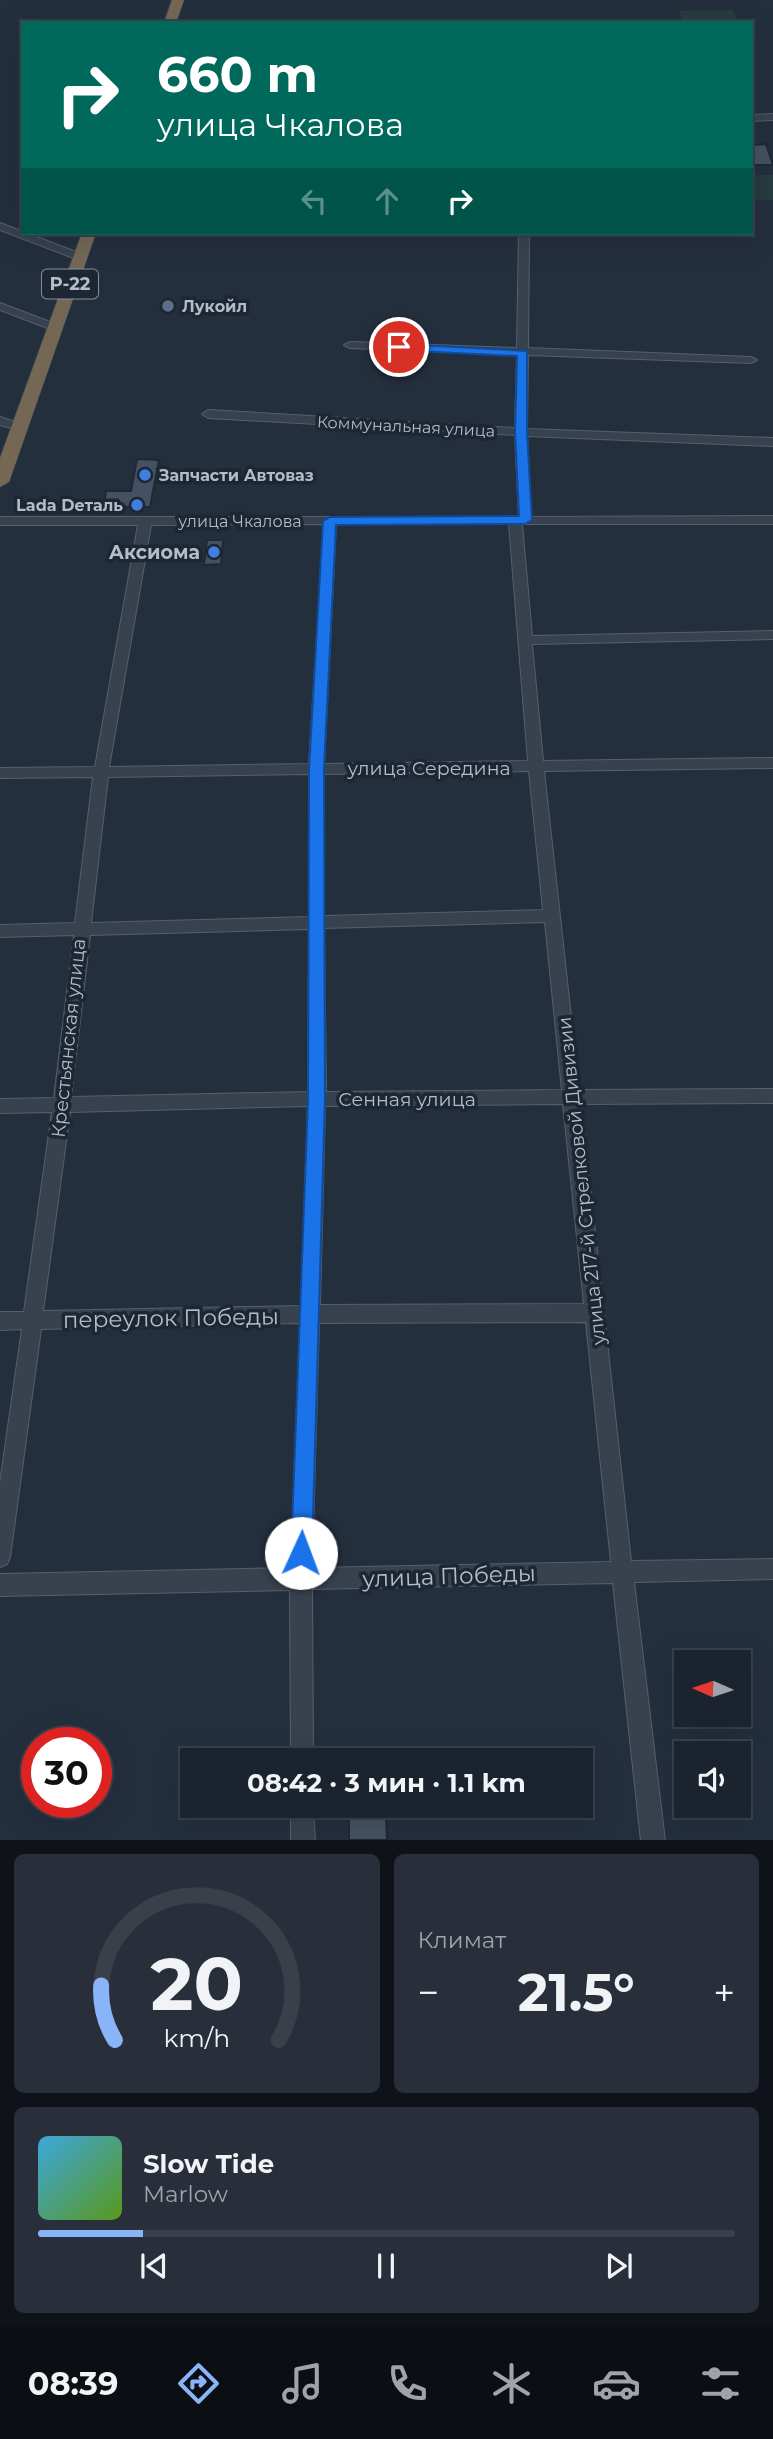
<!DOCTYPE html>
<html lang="ru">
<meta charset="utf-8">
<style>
body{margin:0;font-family:Montserrat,sans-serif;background:#282f3a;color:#f1f3f6;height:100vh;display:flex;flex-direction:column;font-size:26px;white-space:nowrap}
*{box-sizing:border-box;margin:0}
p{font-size:23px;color:#a0a4aa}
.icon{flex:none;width:38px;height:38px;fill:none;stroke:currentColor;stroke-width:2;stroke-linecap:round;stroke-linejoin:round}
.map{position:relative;height:1840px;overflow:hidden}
.details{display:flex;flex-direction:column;gap:14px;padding:14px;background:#0f1319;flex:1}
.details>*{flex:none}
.guide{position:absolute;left:21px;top:21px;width:732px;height:214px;border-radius:0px;box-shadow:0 7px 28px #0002,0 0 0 2px #39404a;background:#00695c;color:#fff;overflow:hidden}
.needle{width:46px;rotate:273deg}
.tools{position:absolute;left:674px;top:1650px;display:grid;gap:14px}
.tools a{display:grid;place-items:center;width:77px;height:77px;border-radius:0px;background:#1b232e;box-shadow:0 7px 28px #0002,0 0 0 2px #39404a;font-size:35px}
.speed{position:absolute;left:21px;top:1727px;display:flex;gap:14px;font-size:35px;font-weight:700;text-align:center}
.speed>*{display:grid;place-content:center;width:91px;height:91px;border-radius:50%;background:#1b232e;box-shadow:0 7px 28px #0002,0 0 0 2px #39404a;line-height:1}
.speed .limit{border:10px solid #d22;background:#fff;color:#111}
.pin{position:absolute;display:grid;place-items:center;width:60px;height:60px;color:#fff;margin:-30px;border:4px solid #fff;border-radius:50%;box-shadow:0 2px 7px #0007}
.me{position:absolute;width:77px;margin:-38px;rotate:2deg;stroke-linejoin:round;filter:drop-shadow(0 0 5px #0008)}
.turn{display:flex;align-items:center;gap:24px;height:147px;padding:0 21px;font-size:32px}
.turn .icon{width:91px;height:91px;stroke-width:2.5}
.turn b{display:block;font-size:49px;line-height:60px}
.lanes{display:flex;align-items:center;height:66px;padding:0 21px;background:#0003;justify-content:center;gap:35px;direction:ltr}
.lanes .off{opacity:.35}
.big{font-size:52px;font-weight:700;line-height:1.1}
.details .card{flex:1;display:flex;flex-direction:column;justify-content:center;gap:10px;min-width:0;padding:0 24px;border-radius:10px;background:#282f3a}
.details .dial{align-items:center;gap:0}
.dial svg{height:182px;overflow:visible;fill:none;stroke:#39404a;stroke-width:7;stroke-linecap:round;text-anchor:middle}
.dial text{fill:#f1f3f6;stroke:none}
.song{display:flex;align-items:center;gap:21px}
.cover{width:84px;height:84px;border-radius:10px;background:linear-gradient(135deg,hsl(200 70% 55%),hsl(90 70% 35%))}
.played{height:7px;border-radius:4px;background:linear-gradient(90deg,#8ab4f8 15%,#39404a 15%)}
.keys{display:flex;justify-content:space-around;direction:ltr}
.heat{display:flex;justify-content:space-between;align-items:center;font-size:38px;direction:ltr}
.details .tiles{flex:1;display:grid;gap:14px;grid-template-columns:1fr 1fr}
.card:last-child{grid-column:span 2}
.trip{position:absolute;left:180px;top:1748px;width:413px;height:70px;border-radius:0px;background:#1b232e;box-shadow:0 7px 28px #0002,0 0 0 2px #39404a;font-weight:700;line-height:70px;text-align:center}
.tabs{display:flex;height:112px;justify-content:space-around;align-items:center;background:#0b0e12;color:#a0a4aa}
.tabs .icon{width:49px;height:49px}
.tabs .on{color:#8ab4f8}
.tabs b{font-size:32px;color:#f1f3f6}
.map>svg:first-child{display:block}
.green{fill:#263c3f}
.building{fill:#455162;stroke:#1f2835;stroke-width:2}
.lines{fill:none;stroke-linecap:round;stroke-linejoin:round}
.minor-casing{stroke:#565f6c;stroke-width:2}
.highway-casing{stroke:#434c59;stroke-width:1}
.minor{fill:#38414e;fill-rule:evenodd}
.highway{fill:#746855;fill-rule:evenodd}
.route{fill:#1a73e8;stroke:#114b97;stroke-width:2}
.service-dot{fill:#5c6f8a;stroke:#1d2633;stroke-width:2.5}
.shop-dot{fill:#3f7fe0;stroke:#1d2633;stroke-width:2.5}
.labels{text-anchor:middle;stroke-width:7;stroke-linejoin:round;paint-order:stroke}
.far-poi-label{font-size:16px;font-weight:bold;fill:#b4bcc9;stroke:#1d2633;text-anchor:start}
.far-street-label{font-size:16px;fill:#b4bcc9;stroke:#1d2633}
.shield{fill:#1d2633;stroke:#878f9c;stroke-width:2}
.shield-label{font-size:18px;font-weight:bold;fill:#b4bcc9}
.poi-label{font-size:19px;font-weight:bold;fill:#b4bcc9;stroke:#1d2633;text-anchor:end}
.street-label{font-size:19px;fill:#b4bcc9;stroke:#1d2633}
.near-street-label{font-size:23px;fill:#b4bcc9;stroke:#1d2633}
</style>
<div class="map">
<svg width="773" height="1841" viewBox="0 0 773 1841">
<rect width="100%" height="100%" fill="#242f3e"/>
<g class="green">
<path d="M733,10L738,23H683L679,11Z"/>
<path d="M751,175H773V200H755Z"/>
</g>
<g class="building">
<path d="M766,144L773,165H751V145Z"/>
<path d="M137,459L159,460L150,507H103L106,491H131Z"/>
<path d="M207,540H223L221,564L204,565Z"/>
<path d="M386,1814L387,1840H349V1815Z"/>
</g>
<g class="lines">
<defs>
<g id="minor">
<path d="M773,114V120L751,121V115Z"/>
<path d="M0,223L84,255L85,257L76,259L0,230Z"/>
<path d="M519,233H529L528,348L751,357L757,360L751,363L528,355L527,429L773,438V446L527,436L531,517L773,516V524H522L532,636L773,631V639L532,644L543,761L773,758V768L544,771L579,1090L773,1089V1103L581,1104L631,1561L773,1559V1579L634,1582L665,1841H641L613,1583L312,1589L313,1760H291L290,1590L0,1596V1574L291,1568L300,1323L41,1329L10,1557L7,1564L0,1567V1483L22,1329L0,1330V1312H24L52,1112L0,1113V1099L54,1098L74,935L0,937V925L75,923L93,777L0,778V768L95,767L138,525H0V517H519L515,435L208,418L202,414L208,410L515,428L517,355L350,348L344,345L350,342L517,348ZM324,524L309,764L109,767L151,525ZM336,524H509L528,761L324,764ZM529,771L543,910L324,916L323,774ZM309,774V917L91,923L108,777ZM545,922L562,1090L326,1092L324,928ZM309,929L308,1092L71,1097L90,935ZM563,1104L584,1304L320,1305L325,1106ZM308,1106L301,1306L43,1311L70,1112ZM586,1322L611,1562L312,1568L319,1323Z"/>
<path d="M0,303L58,325L59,327L50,329L0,310Z"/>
<path d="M0,417L22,424L24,426L18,430L0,425Z"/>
<path d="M291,1806H313L315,1841H291Z"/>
</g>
<g id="highway">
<path d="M172,0H184L176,23H164Z"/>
<path d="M82,233H96L9,482L0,487V458Z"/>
</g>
</defs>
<use href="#minor" class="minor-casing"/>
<use href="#highway" class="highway-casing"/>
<use href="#minor" class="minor"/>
<use href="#highway" class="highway"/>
</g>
<path class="route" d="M399,344L527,351V432L532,520L525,524L336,525L324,769L325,1099L312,1553L309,1561L301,1564L294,1561L291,1553L308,1099L309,769L323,521L330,517L519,516L515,432L517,356L395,350L394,347Z"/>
<circle class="service-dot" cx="168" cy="306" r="7"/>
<g class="shop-dot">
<circle cx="145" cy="475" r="7"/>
<circle cx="137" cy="505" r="7"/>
<circle cx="214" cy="552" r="7"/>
</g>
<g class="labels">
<g class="far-poi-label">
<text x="182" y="312">Лукойл</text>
<text x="159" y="481">Запчасти Автоваз</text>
<text x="123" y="511" text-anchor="end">Lada Dеталь</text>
</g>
<g class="far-street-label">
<text transform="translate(406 426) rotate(3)" y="6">Коммунальная улица</text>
<text x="240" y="527">улица Чкалова</text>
</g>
<rect class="shield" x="42" y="269.5" width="56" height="29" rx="5"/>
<g class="shield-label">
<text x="70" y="290">Р-22</text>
</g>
<g class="poi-label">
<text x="200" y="559">Аксиома</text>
</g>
<g class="street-label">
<text x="429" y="775">улица Середина</text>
<text transform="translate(68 1038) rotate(-84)" y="7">Крестьянская улица</text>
<text x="407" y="1106">Сенная улица</text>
<text transform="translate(581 1181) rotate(-96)" y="7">улица 217-й Стрелковой Дивизии</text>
</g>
<g class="near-street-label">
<text transform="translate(171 1318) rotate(-1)" y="8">переулок Победы</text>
<text transform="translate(449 1576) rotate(-2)" y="8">улица Победы</text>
</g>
</g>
</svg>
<div class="tools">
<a><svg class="needle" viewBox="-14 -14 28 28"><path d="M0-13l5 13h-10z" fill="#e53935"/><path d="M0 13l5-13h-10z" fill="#a0a4aa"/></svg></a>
<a><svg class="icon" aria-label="sound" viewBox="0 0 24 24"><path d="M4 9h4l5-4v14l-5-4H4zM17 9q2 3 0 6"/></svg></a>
</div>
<div class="speed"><div class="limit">30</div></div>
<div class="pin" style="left:399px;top:347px;background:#d93025"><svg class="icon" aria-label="arrive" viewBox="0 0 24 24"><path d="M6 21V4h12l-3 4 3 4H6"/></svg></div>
<svg class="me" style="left:301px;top:1553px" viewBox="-20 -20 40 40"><circle r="19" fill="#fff"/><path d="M0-13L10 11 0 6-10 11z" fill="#1a73e8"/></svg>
<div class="trip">08:42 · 3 мин · 1.1 km</div>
<div class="guide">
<div class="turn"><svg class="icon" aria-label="right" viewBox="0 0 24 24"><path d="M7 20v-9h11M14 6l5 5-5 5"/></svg><div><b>660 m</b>улица Чкалова</div></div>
<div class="lanes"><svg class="icon off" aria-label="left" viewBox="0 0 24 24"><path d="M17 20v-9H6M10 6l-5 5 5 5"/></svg><svg class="icon off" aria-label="ahead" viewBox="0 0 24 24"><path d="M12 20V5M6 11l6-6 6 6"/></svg><svg class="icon" aria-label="right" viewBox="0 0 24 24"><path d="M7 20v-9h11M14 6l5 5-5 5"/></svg></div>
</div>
</div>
<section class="details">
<div class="tiles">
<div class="card dial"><svg viewBox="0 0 100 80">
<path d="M14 69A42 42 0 1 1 86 69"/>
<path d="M14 69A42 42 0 0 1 8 45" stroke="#8ab4f8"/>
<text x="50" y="56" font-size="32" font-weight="700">20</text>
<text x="50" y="72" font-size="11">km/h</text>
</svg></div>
<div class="card"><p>Климат</p>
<div class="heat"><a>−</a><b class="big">21.5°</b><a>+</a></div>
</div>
<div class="card">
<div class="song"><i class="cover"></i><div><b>Slow Tide</b><p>Marlow</p></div></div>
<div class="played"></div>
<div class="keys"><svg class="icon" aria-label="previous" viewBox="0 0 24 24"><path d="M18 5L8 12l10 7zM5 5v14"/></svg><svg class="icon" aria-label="pause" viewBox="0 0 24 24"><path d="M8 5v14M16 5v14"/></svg><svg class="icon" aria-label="next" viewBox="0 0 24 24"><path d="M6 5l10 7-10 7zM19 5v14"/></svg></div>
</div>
</div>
</section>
<nav class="tabs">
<b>08:39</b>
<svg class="icon on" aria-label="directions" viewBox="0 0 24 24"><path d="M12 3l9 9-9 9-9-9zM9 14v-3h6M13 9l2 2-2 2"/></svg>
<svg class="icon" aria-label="music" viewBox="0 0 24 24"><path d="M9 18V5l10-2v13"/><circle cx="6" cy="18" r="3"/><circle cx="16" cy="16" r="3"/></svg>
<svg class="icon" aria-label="phone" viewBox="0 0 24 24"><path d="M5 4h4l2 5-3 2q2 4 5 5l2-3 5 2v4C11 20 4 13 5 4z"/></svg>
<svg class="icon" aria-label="climate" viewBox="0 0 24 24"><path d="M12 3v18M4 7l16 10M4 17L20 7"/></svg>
<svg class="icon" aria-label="car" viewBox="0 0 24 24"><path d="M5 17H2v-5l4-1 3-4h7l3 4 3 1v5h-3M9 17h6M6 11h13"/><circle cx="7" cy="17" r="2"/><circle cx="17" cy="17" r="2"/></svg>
<svg class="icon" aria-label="filters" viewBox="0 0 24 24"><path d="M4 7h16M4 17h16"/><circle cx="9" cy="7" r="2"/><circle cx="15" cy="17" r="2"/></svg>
</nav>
